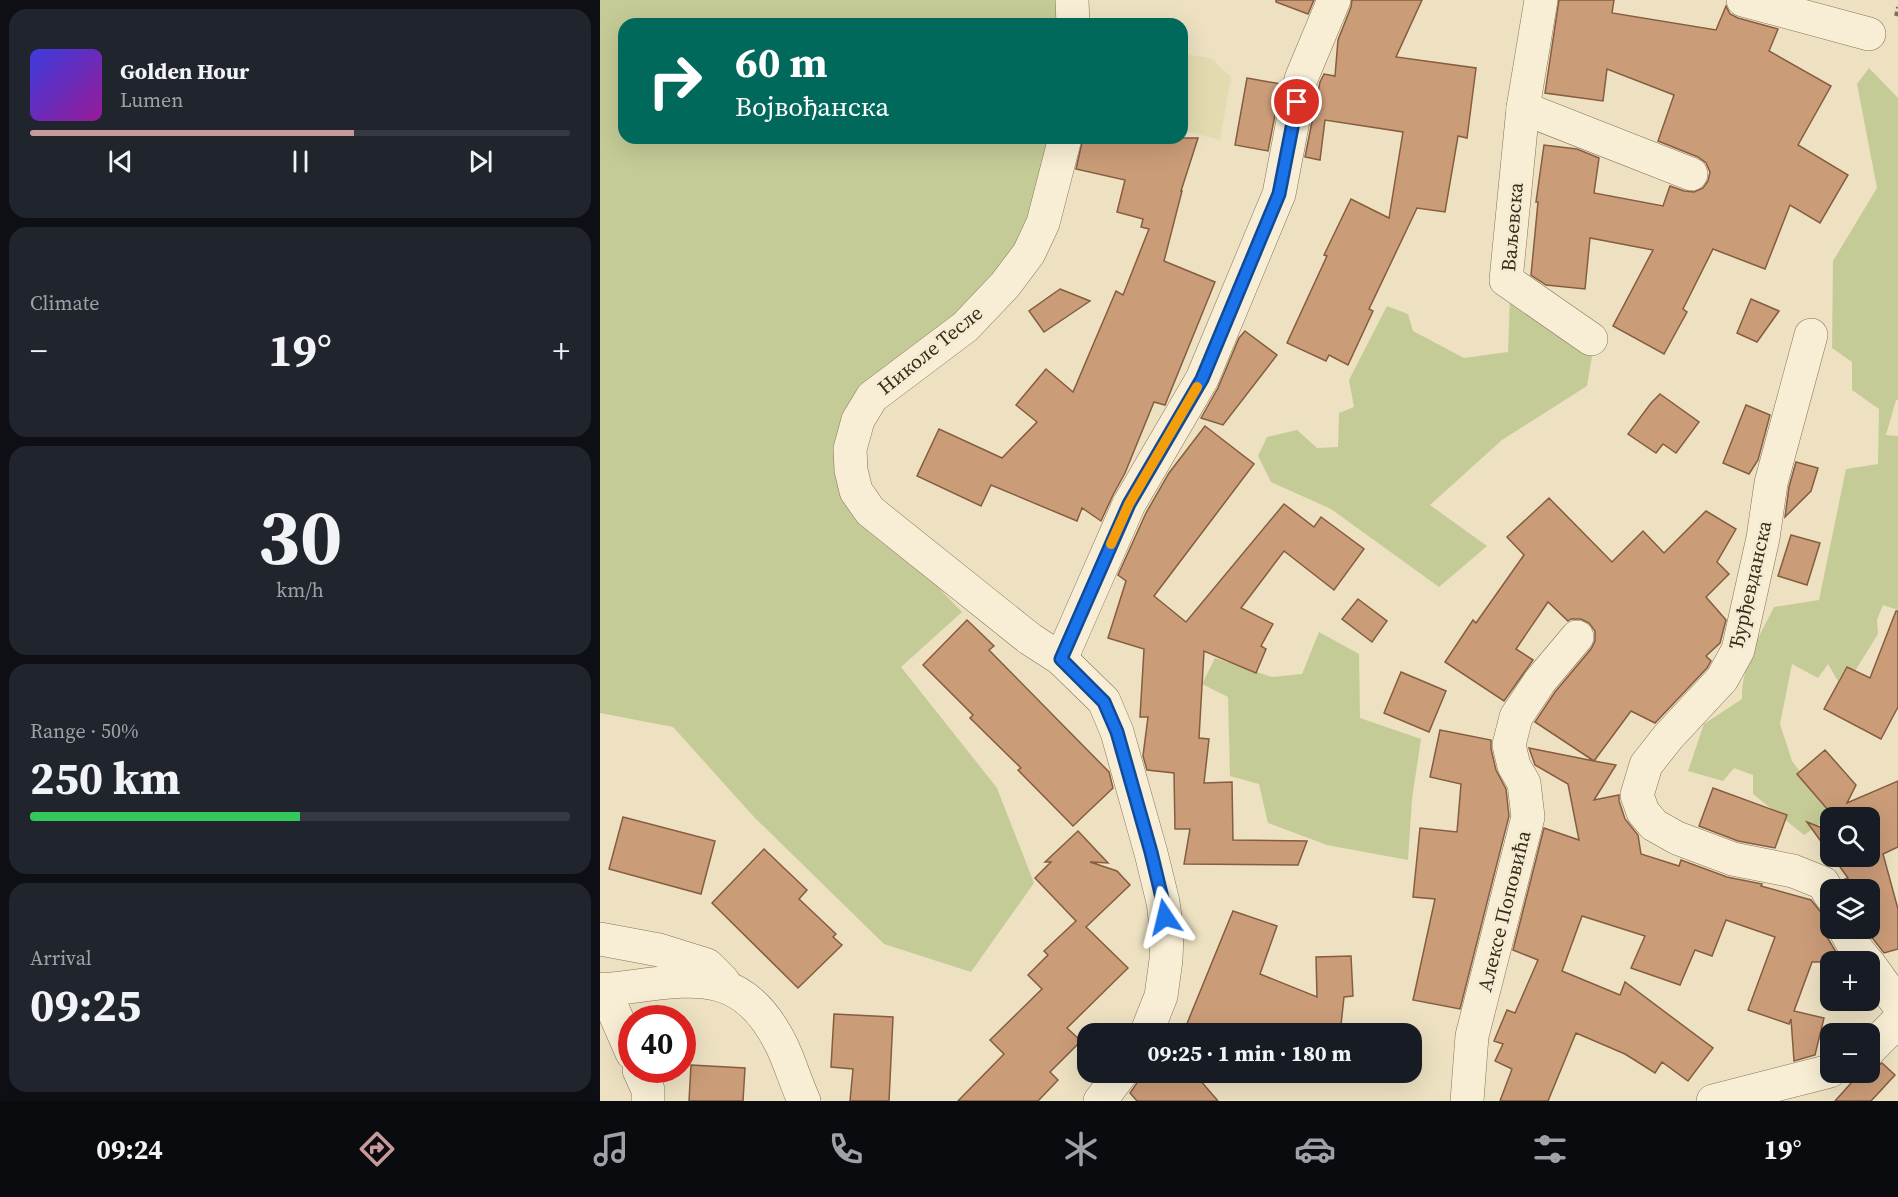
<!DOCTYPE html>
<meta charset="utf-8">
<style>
body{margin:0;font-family:"Source Serif 4",serif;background:#20242c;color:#f1f3f6;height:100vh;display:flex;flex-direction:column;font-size:22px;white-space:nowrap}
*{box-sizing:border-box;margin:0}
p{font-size:20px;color:#9ea1a6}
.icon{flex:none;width:33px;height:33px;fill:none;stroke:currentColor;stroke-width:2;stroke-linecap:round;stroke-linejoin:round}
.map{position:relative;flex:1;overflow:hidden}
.side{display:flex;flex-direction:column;gap:9px;padding:9px;background:#0d0f14;width:600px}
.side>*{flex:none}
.guide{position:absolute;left:18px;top:18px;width:570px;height:126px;border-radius:18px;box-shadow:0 6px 24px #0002;background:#00695c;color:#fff;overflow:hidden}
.fabs{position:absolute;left:1220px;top:807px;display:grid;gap:12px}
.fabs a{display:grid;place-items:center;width:60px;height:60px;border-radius:12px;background:#171b24;box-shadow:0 6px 24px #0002;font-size:30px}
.speed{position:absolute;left:18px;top:1005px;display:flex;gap:12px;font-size:30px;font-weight:700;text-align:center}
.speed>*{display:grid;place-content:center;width:78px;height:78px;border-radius:50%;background:#171b24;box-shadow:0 6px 24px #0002;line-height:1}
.speed .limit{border:9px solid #d22;background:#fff;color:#111}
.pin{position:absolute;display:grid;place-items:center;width:51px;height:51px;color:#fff;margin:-26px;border:3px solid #fff;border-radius:50%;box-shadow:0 2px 6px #0007}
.me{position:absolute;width:66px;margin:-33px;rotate:350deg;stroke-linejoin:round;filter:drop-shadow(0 0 4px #0008)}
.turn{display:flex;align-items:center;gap:21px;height:126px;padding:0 18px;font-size:27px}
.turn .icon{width:78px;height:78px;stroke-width:2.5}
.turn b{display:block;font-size:42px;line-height:51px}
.big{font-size:45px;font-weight:700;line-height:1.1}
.side .widget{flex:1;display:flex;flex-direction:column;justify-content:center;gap:9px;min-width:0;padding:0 21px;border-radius:18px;background:#20242c}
.side .dial{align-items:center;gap:0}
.dial b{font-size:78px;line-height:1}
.song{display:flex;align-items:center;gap:18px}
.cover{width:72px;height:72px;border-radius:9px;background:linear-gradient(135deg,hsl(240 70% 55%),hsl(300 70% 35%))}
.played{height:6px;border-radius:3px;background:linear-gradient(90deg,#c8999a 60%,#363941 60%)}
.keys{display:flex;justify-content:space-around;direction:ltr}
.heat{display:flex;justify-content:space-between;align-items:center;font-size:33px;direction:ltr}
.charge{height:9px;border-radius:4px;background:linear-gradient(90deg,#34c759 50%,#363941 0)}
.trip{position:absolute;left:477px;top:1023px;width:345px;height:60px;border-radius:18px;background:#171b24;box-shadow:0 6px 24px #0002;font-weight:700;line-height:60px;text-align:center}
.menu{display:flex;height:96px;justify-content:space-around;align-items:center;background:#090b0e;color:#9ea1a6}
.menu .icon{width:42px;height:42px}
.menu .current{color:#c8999a}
.menu b{font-size:27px;color:#f1f3f6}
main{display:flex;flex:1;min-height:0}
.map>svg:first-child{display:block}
.farmland{fill:#e3dbaf}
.green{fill:#c4cb96}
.building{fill:#cb9c78;stroke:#855d3f;stroke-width:1.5}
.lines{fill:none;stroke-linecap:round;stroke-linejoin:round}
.minor-casing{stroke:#877259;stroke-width:34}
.path{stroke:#877259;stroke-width:4;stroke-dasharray:4.5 3;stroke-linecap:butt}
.minor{stroke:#f8eed5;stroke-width:33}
.route-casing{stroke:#114b97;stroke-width:15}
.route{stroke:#1a73e8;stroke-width:10}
.slow{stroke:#f59e0b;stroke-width:10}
.labels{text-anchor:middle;stroke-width:6;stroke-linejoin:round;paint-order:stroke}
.street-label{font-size:20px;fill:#362a1d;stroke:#f5ebd1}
</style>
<main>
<section class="side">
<div class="widget">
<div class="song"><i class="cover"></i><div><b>Golden Hour</b><p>Lumen</p></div></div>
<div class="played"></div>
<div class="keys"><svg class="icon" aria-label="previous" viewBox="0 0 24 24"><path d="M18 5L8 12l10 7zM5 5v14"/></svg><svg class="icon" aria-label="pause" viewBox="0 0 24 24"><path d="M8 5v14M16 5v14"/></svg><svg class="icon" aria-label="next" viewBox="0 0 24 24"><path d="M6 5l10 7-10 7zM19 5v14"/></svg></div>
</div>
<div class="widget"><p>Climate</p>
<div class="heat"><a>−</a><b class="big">19°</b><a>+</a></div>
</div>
<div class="widget dial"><b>30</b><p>km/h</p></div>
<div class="widget"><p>Range · 50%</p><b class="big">250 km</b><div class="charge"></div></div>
<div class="widget"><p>Arrival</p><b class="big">09:25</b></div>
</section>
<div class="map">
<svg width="1298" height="1101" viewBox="0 0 1298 1101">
<rect width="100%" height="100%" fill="#ede1c2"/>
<path class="farmland" d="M582,54L611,58L631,77L620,140L582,130Z"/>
<g class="green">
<path d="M0,0H463V24H24V138H461L447,243L252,414L263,509L362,612L301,667L397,788L434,883L371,972L284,944L154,817L73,727L0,713Z"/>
<path d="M1269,68L1298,98V400H1296L1286,435L1298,436V610L1283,605L1277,620L1278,634L1255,671L1246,667L1238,681L1228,664L1218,678L1192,664L1180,724L1192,761L1233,815L1204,835L1153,794V775L1134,768L1123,781L1088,771L1104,724L1142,699C1141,667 1160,635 1174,607L1219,600L1246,469L1278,464L1279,409L1252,390V362L1232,348L1233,261L1277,188L1257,84Z"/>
<path d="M910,295L993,350L987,386L902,440L830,505L887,546L839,587L731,509L671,482L658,456L667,437L697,430L717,448L738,447L739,413L754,407L749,380L787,306L808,314L813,331L864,358L908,352Z"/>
<path d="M719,632L759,654L760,718L821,739L812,799L808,860L727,845L668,823L659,784L630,776L628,697L602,684L615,658L672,677L702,674Z"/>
</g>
<g class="building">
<path d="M676,0H714L708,14L676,2Z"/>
<path d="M752,0H822L796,57L876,68L867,138L858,136L845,212L817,208L769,309L773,311L748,365L729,355L726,361L687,343L727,256L724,255L751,199L789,218L803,132L725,120L720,160L705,157L720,82L724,74L735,76L738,40L751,7Z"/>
<path d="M959,0H1014L1012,13L1116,30L1126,6L1130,14L1138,18L1178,29L1169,51L1231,86L1198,145L1248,175L1220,223L1190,205L1165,269L1113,249L1083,309L1087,312L1064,354L1013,326L1053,250L990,238L985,289L946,285L931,275L938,202H936L944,145L977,149L999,158L994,193L1063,206L1070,186L1084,191L1094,192L1103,188L1108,181L1110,172L1106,163L1098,157L1058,141L1074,95L1007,69L1003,101L945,93Z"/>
<path d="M647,78L681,84L668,151L635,145Z"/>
<path d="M483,138H598L581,191H582L564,261L615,282L565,405L554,402L525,473L513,495L501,521L482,508L477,521L391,485L381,506L317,476L339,429L402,458L437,422L416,405L446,369L473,392L516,291L523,295L549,229L541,227L543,219L517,212L525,180L476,169Z"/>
<path d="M460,289L490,301L444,332L429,311Z"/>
<path d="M1151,299L1179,311L1157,342L1137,333Z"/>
<path d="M645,331L677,355L623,425L601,418L618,388L639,338Z"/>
<path d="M1060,394L1099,422L1076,453L1063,444L1056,453L1028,434L1051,403Z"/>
<path d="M1146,405L1170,415L1158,460L1149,474L1123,463Z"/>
<path d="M605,426L654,464L554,596L586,622L684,504L714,527L721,517L764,549L734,590L684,551L641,608L673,624L661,646L666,649L656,673L604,651L599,738L609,739L604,783L632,782L633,840L707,841L698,865L584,864L590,829H575L574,773L547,770L543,756L548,717H540L544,649L508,638L526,581L518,575L546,513L569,473Z"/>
<path d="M1196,462L1218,468L1211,491L1185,517L1189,487Z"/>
<path d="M949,498L1012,562L1043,531L1064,553L1106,511L1136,529L1117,562L1129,574L1106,597L1126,620L1120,643L1106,656L1111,661L1107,668L1055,723L1031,711L994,761L1016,765L994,800L1019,795V801L1025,819L1038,835L1041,854L1079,866L1081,860L1127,877L1162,884L1161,886L1211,900L1220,911L1230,914L1225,927L1227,937L1242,962H1212L1194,1011L1224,1018L1215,1055L1194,1061L1191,1019L1189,1024L1148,1010L1175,937L1126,920L1112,956L1095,950L1080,985L1031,968L1045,936L982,916L962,971L1020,995L1025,982L1113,1048L1088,1081L1062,1062L1055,1073L1025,1054L976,1033L948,1101H900L912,1069L895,1061L903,1044L894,1041L907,1010L915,1013L938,960L913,950L944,828L979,840L968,784L935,765L929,748L994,761L935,722L955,692L991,649L995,641V631L989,623L981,619H971L968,621L948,602L916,649L933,660L904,701L845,662L873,620L876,623L924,555L907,537Z"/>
<path d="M1191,535L1220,543L1207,585L1178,576Z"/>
<path d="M758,599L787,621L772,642L742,619Z"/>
<path d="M1296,611H1298V707L1281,739L1224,709L1247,667L1270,678Z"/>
<path d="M367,620L394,646L389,650L509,772L513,788L473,826L418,770L421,768L370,718L373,715L323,665Z"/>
<path d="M801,672L846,691L829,732L784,713Z"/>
<path d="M840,730L891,740V749L896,770L906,789L909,816L860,1009L813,1000L835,899L813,897L820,828L857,832L861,784L830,777Z"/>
<path d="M1225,750L1256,785L1247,803L1298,781V847L1283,854L1298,909V949L1284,953L1270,935L1266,928H1269V890H1247L1243,880L1248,878L1232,856H1269V818H1235L1197,774Z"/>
<path d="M1113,788L1187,815L1175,848L1138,841L1099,826Z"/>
<path d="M23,817L115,841L101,894L9,869Z"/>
<path d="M1207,822L1230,831V854Z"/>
<path d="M478,831L508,863L490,862L517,871L530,885L486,927L528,968L467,1028L481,1041L450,1072L458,1080L438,1101H358L404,1054L390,1040L442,989L428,975L448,955L444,951L476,921L435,878L451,862H445Z"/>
<path d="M164,849L207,890L199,899L236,934L233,937L242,945L198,988L112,903Z"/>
<path d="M633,911L677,926L660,974L717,997L716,957L751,956L753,996L744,997L740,1034H604L586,1026Z"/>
<path d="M234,1014L293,1017L289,1101H250L253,1069L231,1067Z"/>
<path d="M1282,1063L1295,1075L1271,1101H1235L1261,1072H1269V1068H1274Z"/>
<path d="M91,1065L145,1068L143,1101H89Z"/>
<path d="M541,1072H593L618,1101H537L530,1093L537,1083Z"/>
</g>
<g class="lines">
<defs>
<g id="minor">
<path d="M472,0L473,24"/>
<path d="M941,0L923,108L906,280L991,339"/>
<path d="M1143,0L1269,34"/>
<path d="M923,108L1091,174"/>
<path d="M465,138L443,223L429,253L405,285L365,327L272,397L258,420L250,449L251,470L256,491L270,511L430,639L461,659L504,701L517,732L551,853L563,902L567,933L566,960L561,996L546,1034"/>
<path d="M1211,335L1171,483L1163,538L1138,650L1122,679L1068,737L1046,765L1037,795L1043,812L1054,825L1077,838L1133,859L1193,871L1223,883L1230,895"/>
<path d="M461,659L529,504L602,379L679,194L701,79L734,0"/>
<path d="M1244,928L1254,946L1267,962"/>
<path d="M0,939L59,950L107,965L123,981"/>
<path d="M1269,964L1298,1004"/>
<path d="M4,989L32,1053"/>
<path d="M0,990C79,984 138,956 182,1046C190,1063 196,1083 204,1101"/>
<path d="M1269,1050L1298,1021"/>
<path d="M39,1070L48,1090V1101"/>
<path d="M500,1101L522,1072"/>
<path d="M867,1101L872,1036L928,817L924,783L914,766L909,745L916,717L940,681L977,637"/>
<path d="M1113,1101L1230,1071"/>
</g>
</defs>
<use href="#minor" class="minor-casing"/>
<path class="path" d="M1296,16L1298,7"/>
<use href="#minor" class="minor"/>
</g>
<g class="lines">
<defs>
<path id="route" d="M565,917L563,902L551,852L517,732L504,702L461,659L529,504L602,379L679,194L697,102"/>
</defs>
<use href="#route" class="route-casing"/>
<use href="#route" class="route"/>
<path class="slow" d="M511,544L529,504L597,387"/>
</g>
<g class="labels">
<g class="street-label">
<text transform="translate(912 227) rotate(-85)" y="7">Ваљевска</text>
<text transform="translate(330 350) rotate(-39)" y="7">Николе Тесле</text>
<text transform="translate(1150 585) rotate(-77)" y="7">Ђурђевданска</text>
<text transform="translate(904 911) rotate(-76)" y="7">Алексе Поповића</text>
</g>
</g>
</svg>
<div class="fabs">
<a><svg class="icon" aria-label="search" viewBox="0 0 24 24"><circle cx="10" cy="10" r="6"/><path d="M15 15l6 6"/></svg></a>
<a><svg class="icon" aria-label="layers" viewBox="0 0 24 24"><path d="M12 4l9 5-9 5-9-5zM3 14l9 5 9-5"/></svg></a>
<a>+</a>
<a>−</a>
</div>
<div class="speed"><div class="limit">40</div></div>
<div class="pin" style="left:697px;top:102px;background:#d93025"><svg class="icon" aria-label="arrive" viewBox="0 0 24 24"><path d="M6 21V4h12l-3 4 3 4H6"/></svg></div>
<svg class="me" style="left:565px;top:917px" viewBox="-20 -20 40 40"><path d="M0-17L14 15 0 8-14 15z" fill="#1a73e8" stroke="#fff" stroke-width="4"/></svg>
<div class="trip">09:25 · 1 min · 180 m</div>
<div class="guide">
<div class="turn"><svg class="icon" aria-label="right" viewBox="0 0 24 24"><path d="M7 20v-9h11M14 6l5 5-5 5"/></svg><div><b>60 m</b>Војвођанска</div></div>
</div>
</div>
</main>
<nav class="menu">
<b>09:24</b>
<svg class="icon current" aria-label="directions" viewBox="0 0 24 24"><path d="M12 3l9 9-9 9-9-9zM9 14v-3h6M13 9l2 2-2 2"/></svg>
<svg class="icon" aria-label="music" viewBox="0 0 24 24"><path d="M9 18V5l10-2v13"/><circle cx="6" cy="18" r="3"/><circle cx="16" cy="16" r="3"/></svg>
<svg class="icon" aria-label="phone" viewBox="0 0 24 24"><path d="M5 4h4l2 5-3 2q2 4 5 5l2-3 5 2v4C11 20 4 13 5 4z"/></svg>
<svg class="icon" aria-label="climate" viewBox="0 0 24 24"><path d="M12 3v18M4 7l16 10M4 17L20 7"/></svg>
<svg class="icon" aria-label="car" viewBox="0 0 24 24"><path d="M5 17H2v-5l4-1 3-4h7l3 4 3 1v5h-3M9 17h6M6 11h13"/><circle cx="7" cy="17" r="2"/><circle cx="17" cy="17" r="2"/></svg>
<svg class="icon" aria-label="filters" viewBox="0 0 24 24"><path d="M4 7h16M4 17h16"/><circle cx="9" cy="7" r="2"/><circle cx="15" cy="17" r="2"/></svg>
<b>19°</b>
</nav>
